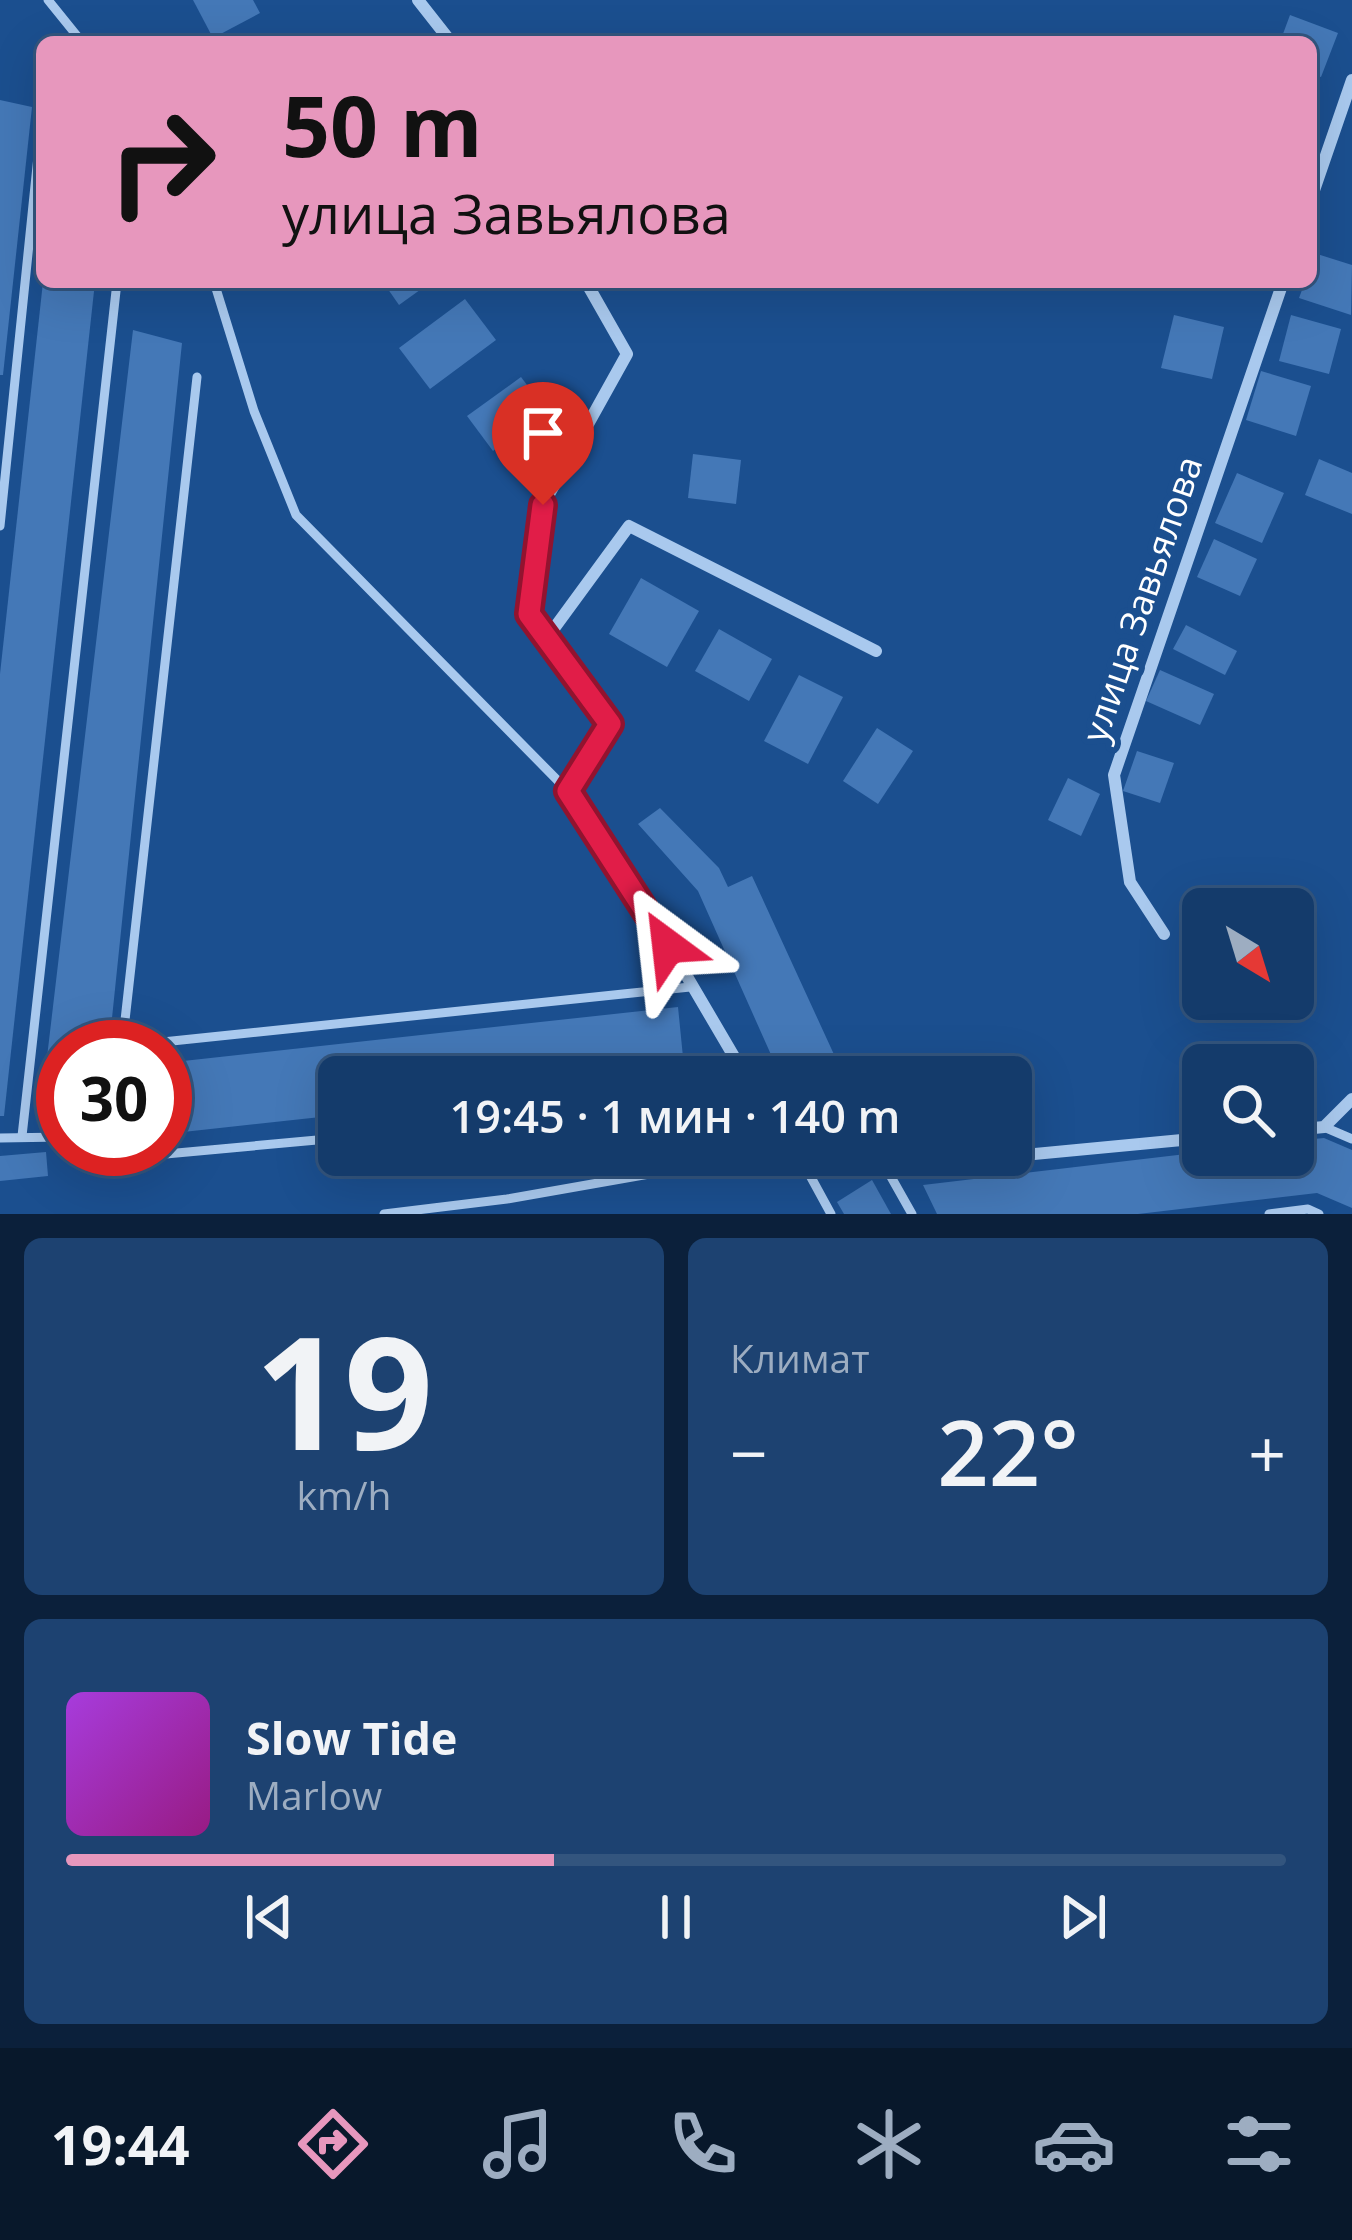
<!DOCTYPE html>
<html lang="ru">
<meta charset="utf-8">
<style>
body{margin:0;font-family:"Open Sans",sans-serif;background:#1d4271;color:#f1f3f6;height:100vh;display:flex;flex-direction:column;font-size:45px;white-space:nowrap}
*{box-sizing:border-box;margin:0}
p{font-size:39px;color:#9dadc1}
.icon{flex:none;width:66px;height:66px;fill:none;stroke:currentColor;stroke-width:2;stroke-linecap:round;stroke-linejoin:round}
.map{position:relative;height:1214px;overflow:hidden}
.details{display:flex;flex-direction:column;gap:24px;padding:24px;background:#0b203b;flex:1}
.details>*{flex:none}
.top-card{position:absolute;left:36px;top:36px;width:1281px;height:252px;border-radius:18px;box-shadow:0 12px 48px #0002,0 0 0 3px #33557e;background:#e797bd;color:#111;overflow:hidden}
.needle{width:78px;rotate:142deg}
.tools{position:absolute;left:1182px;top:888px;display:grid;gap:24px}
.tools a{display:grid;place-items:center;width:132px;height:132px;border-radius:18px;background:#143b6b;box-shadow:0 12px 48px #0002,0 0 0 3px #33557e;font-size:60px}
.speed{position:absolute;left:36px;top:1020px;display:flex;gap:24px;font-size:60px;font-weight:700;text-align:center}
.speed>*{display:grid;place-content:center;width:156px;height:156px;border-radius:50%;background:#143b6b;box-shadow:0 12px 48px #0002,0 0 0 3px #33557e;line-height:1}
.speed .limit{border:18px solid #d22;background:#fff;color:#111}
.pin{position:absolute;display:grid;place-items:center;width:102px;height:102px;color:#fff;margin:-123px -51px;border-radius:50% 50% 50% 0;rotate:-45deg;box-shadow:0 0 12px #0007}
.pin .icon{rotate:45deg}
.me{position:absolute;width:132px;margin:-66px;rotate:330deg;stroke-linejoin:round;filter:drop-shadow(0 0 9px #0008)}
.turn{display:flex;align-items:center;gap:42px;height:252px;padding:0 48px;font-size:54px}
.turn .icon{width:156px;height:156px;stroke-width:2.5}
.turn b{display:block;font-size:84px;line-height:102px}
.big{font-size:90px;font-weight:600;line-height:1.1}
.details .card{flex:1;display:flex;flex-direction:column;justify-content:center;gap:18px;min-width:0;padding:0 42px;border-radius:18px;background:#1d4271}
.details .dial{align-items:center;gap:0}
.dial b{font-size:156px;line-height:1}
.song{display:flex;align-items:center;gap:36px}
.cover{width:144px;height:144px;border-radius:18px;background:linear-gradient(135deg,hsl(280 70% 55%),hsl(310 70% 35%))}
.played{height:12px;border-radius:6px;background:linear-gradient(90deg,#e797bd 40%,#33557e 40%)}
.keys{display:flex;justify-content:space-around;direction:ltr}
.heat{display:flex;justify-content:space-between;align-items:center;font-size:66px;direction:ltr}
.details .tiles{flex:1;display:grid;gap:24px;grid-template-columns:1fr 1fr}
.card:last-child{grid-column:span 2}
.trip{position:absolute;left:318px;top:1056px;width:714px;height:120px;border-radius:18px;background:#143b6b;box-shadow:0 12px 48px #0002,0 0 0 3px #33557e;font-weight:600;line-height:120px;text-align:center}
.menu{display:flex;height:192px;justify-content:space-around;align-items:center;background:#08182b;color:#9dadc1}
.menu .icon{width:84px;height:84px}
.menu .on{color:#e797bd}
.menu b{font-size:54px;color:#f1f3f6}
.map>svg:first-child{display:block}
.building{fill:#4478b7}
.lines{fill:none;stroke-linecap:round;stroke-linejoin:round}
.service{stroke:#a9c9ee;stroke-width:9}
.minor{stroke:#a9c9ee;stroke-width:12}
.route-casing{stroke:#92132f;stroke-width:30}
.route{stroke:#e11d48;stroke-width:21}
.labels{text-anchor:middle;stroke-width:12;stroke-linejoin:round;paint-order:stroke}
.street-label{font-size:36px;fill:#fff;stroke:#1b4f8f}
</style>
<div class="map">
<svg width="1352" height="1214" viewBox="0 0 1352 1214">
<rect width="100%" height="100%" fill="#1b4f8f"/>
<g class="building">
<path d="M193,0H253L260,13L213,38Z"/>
<path d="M1290,15L1338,33L1321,77L1311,74V42H1280Z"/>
<path d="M0,100L32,107L3,375H0Z"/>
<path d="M1314,253L1352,265L1351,315L1299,298L1305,282H1311Z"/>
<path d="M43,282H95L4,1116H0V674Z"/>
<path d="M383,282H431L399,305Z"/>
<path d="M465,299L496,340L430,389L399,348Z"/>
<path d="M1174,315L1224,327L1212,379L1161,368Z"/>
<path d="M1291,315L1341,329L1329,374L1279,361Z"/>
<path d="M133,330L182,343L109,1047H63V1110L41,1108Z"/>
<path d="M1261,371L1311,386L1296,436L1246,420Z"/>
<path d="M521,377L546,410L493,451L467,416Z"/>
<path d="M693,454L741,460L736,504L688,498Z"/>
<path d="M1319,459L1352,473V514L1305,495Z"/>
<path d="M1237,473L1284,493L1262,543L1215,523Z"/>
<path d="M1214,539L1257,559L1240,596L1197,577Z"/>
<path d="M641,578L699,611L667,667L609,634Z"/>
<path d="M1186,625L1237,651L1225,675L1173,649Z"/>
<path d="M719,629L772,659L749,701L695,671Z"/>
<path d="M1160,670L1214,694L1200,725L1146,701Z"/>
<path d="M799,675L843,697L808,764L764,741Z"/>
<path d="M877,728L913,751L878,804L843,781Z"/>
<path d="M1137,751L1174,763L1160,803L1123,791Z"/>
<path d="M1068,778L1100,794L1081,836L1048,820Z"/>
<path d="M660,808L719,868L728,887L752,876L837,1061L797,1077H781L698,891L638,824Z"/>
<path d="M678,1007L685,1077H339V1115L165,1134V1063Z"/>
<path d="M1324,1138L1352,1150V1208L1317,1193L1138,1214H937L923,1185L1203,1152L1293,1155V1141Z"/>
<path d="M46,1152L48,1176L0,1181V1156Z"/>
<path d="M126,1158L127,1174L98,1176L96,1161Z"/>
<path d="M872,1180L891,1214H844L837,1202Z"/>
</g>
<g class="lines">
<g class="service">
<path d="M48,0L82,42"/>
<path d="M214,282L254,411L296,515L568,791"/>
<path d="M0,526L40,137"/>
<path d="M122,1047L197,377"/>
<path d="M148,1047L153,1043L690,987"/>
<path d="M1324,1127L1352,1139"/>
<path d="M22,1136L117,282"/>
<path d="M0,1138L63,1137"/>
<path d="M127,1149L144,1156L339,1138"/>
<path d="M886,1168L912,1214"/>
<path d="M807,1170L831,1214"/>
<path d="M384,1214L507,1199L757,1155"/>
<path d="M1269,1214L1308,1209L1319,1214"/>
</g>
<g class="minor">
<path d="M418,0L451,42"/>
<path d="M1311,199L1352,80"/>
<path d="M586,282L627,354L543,505L529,614L610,724L568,791L645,905L746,1077"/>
<path d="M547,638L629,526L876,651"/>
<path d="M1164,934L1130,882L1114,775L1283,282"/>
<path d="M1293,1130L1324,1127L1352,1099"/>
<path d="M799,1155L807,1170L886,1168L1203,1138"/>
</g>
</g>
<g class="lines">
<defs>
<path id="route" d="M543,505L529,614L610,724L568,791L668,946"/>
</defs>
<use href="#route" class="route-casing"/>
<use href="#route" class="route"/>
</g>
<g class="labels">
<g class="street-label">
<text transform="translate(1142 599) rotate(-71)" y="13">улица Завьялова</text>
</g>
</g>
</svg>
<div class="tools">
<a><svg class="needle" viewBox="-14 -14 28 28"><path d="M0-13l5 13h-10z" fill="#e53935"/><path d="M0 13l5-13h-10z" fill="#9dadc1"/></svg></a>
<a><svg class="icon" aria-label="search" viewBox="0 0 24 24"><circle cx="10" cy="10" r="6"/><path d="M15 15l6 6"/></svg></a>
</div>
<div class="speed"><div class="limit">30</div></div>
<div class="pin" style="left:543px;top:505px;background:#d93025"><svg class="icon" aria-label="arrive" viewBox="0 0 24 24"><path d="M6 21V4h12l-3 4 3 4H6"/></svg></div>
<svg class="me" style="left:668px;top:946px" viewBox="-20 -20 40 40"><path d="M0-17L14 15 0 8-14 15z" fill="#e11d48" stroke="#fff" stroke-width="4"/></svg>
<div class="trip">19:45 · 1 мин · 140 m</div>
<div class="top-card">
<div class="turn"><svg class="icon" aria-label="right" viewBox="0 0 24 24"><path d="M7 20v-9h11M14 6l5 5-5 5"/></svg><div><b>50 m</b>улица Завьялова</div></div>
</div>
</div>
<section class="details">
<div class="tiles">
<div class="card dial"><b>19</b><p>km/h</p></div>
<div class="card"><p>Климат</p>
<div class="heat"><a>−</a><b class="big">22°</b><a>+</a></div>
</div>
<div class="card">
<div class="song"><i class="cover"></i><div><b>Slow Tide</b><p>Marlow</p></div></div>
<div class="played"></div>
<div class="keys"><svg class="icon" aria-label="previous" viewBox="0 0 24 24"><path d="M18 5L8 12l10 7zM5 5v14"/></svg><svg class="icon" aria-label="pause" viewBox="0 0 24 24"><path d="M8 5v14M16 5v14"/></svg><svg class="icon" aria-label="next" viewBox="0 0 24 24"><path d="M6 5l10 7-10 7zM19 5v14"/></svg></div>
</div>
</div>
</section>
<nav class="menu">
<b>19:44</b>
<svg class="icon on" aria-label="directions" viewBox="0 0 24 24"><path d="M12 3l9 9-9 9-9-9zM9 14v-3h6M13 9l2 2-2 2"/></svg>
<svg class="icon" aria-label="music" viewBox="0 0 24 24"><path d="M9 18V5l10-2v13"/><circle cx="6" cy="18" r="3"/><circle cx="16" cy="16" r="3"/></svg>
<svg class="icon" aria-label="phone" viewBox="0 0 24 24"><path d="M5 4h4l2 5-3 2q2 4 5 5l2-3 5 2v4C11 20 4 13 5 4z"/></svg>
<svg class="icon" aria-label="climate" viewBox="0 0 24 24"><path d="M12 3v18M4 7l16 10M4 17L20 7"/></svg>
<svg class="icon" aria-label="car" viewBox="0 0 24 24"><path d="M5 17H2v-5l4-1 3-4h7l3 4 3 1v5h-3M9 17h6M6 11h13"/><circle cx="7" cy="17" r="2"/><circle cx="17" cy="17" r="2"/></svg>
<svg class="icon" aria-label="filters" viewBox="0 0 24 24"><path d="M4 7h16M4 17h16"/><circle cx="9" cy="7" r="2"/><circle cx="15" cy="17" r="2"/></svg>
</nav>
